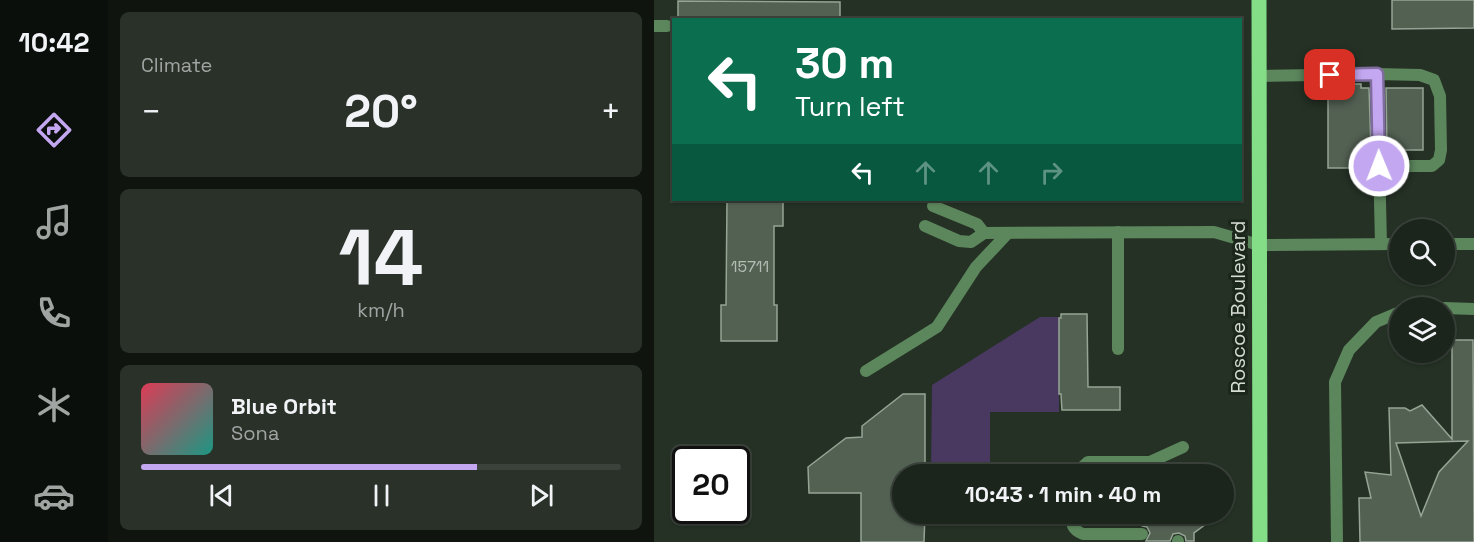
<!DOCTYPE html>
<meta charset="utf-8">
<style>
body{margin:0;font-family:"Space Grotesk",sans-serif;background:#293129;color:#f1f3f6;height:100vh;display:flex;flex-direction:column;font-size:22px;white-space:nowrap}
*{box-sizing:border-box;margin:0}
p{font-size:20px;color:#a0a5a3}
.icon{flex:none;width:33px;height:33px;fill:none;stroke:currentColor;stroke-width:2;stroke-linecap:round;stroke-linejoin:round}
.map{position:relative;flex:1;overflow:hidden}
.sheet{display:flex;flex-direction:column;gap:12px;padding:12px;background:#0f140f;width:546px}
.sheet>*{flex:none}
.hud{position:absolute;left:18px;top:18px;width:570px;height:183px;border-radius:0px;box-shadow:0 2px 4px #0004,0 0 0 2px #3a423b;background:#0b6e4f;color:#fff;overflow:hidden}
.buttons{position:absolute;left:735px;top:219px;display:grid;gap:12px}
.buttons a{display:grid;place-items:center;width:66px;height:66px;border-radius:50%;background:#1c251c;box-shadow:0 2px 4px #0004,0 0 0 2px #3a423b;font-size:30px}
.speed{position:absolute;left:18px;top:446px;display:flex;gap:12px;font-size:30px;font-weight:700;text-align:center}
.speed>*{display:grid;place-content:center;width:78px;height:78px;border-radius:50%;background:#1c251c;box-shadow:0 2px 4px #0004,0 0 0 2px #3a423b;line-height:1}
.speed .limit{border:3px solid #111;border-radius:9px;background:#fff;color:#111}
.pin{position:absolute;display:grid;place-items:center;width:51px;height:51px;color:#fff;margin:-26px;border-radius:12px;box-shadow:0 3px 9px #0006}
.me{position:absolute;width:66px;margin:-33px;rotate:359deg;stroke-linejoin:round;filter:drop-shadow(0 0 4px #0008)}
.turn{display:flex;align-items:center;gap:21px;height:126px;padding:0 24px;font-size:27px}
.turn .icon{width:78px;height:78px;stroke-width:2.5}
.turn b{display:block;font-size:42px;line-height:51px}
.lanes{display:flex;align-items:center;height:57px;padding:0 24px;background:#0003;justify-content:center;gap:30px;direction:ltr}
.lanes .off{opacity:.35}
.big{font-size:45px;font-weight:800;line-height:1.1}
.sheet .widget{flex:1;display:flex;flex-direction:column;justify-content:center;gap:9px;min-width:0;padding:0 21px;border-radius:9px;background:#293129}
.sheet .dial{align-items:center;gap:0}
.dial b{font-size:78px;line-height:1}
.song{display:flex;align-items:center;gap:18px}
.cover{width:72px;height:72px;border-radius:9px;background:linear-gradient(135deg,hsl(350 70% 55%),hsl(170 70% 35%))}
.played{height:6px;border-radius:3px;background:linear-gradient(90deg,#c4a7f1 70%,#3a423b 70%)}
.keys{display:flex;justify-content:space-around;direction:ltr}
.heat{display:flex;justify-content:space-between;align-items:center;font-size:33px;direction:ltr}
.trip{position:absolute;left:238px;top:464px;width:342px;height:60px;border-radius:30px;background:#1c251c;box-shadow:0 2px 4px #0004,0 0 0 2px #3a423b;font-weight:800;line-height:60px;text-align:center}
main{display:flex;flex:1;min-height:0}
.menu{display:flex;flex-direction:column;width:108px;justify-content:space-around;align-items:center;background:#0b0f0b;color:#a0a5a3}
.menu .icon{width:42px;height:42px}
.menu .selected{color:#c4a7f1}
.menu b{font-size:27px;color:#f1f3f6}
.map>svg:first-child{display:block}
.green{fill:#493961}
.building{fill:#536153;stroke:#95a495;stroke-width:1.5;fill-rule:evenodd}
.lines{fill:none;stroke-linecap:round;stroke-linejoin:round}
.lane{stroke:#5c865c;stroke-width:12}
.street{stroke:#5c865c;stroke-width:12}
.primary{stroke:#84de87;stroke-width:15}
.route-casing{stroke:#7f6d9d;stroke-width:15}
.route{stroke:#c4a7f1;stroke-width:10}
.labels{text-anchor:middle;stroke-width:6;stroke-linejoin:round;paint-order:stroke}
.number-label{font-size:16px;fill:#b4bdb4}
.street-label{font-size:20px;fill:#d4dcd4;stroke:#1c271c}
</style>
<main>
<nav class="menu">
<b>10:42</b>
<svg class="icon selected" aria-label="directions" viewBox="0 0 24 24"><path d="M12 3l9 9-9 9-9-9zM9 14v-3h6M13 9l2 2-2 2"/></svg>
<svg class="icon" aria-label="music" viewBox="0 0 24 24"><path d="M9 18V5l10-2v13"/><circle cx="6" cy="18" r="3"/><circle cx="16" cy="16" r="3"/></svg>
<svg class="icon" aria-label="phone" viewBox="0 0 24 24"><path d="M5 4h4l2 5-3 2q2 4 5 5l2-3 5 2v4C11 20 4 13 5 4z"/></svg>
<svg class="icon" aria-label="climate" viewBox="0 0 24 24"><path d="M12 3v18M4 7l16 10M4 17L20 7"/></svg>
<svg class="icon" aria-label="car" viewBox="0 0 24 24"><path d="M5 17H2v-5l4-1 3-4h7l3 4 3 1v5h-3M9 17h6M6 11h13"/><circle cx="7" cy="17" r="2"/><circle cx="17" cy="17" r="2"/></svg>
</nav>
<section class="sheet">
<div class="widget"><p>Climate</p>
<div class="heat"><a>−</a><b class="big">20°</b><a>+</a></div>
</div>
<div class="widget dial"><b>14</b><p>km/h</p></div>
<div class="widget">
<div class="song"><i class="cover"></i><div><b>Blue Orbit</b><p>Sona</p></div></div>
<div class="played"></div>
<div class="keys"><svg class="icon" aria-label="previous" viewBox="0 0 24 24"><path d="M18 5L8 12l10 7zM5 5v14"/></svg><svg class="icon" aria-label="pause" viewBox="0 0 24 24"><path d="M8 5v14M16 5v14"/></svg><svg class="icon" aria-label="next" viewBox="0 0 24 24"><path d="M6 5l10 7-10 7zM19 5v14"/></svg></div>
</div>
</section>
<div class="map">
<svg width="820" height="542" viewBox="0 0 820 542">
<rect width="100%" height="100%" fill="#253125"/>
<path class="green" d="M386,317H405V412H336V474H277L278,385Z"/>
<g class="building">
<path d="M738,0H820V28L738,29Z"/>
<path d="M24,1L186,2V20H24Z"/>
<path d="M674,84H707V88H715L717,151H707V168H674Z"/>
<path d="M732,88H769V150H733Z"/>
<path d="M73,200H129V226H120V305H123V341H67V305H72Z"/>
<path d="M407,314H433L434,387H466V410H408L407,394H405V318H407Z"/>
<path d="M798,340H819L820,542H706L705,498H717L711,472L737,475L735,408H751L756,411L768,405L798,439ZM814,441L785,472L767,516L742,443Z"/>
<path d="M249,394H271V474H249V513H271L270,542H207V493H155L154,467L192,438L208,437V426Z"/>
<path d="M488,513H567L540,533V541H532L531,536L525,533L519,534L516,541H492L496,533L493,527L488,526Z"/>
</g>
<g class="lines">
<g class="lane">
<path d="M723,74L727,244"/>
<path d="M605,76L723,74L766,75L780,80L786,96L787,150L785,160L778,166H725"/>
<path d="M279,206L323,224L330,233"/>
<path d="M271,226L305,241L317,242L330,233L560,232L605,245"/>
<path d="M464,232V349"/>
<path d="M790,308L820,309"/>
<path d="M212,371L283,327L322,267L354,233"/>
<path d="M421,474L434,462H496L529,447"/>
<path d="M418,513C418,524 417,529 429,534H488"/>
<path d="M524,541V542"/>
<path d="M683,542L681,382L695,350L722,322L746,312"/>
</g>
<g class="street">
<path d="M0,26H13"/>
<path d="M790,244H820"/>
<path d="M605,245L746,244"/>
</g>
<path class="primary" d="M605,0L606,542"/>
</g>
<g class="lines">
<defs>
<path id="route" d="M676,75L723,74L725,166"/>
</defs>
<use href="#route" class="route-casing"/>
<use href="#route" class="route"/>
</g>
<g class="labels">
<g class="number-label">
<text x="96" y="272">15711</text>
</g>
<g class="street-label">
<text transform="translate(584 307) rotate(-90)" y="7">Roscoe Boulevard</text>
</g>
</g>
</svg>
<div class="buttons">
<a><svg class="icon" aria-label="search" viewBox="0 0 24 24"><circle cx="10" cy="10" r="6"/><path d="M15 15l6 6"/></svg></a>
<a><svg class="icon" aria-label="layers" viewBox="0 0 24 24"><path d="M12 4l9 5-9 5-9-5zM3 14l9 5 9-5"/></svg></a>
</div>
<div class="speed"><div class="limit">20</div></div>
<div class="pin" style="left:676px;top:75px;background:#d93025"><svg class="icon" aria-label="arrive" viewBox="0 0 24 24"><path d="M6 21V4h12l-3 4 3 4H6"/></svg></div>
<svg class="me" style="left:725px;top:166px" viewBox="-20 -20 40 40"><circle r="17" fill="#c4a7f1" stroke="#fff" stroke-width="3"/><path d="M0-11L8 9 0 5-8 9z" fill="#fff"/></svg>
<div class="trip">10:43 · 1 min · 40 m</div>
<div class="hud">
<div class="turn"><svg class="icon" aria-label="left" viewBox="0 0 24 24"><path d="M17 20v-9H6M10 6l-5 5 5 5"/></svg><div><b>30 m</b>Turn left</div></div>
<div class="lanes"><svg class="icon" aria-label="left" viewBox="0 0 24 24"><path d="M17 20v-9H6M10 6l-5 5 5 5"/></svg><svg class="icon off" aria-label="ahead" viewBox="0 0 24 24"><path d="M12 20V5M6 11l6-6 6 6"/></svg><svg class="icon off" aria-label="ahead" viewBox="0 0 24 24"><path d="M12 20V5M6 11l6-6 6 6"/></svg><svg class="icon off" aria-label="right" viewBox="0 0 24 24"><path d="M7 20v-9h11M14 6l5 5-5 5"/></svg></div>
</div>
</div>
</main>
